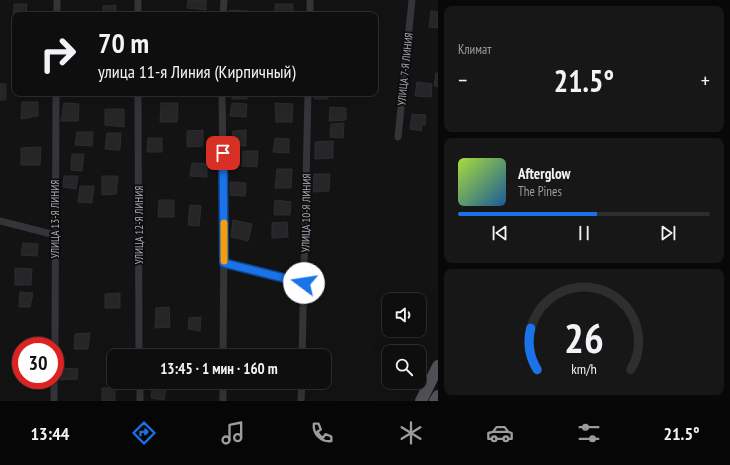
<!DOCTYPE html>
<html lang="ru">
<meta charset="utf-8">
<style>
body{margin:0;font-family:"PT Sans Narrow",sans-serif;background:#171718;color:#f1f3f6;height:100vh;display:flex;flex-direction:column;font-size:15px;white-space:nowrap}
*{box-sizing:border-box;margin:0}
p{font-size:13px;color:#9b9c9e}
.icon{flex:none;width:22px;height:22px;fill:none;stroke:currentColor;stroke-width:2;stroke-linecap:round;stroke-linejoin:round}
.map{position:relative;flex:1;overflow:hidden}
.drawer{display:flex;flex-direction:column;gap:6px;padding:6px;background:#080808;width:292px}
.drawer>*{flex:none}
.banner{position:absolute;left:12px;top:12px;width:366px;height:84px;border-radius:8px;box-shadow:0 4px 16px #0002,0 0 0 1px #2e2e2f;background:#0e0e0f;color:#f1f3f6;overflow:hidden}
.fabs{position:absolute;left:382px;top:293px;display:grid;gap:8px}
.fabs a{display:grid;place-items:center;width:44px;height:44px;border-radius:8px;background:#0e0e0f;box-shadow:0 4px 16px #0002,0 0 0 1px #2e2e2f;font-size:20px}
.speed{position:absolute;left:12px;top:337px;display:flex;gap:8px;font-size:20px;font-weight:700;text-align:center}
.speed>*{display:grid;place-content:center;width:52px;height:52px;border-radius:50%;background:#0e0e0f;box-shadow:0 4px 16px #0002,0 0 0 1px #2e2e2f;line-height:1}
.speed .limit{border:6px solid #d22;background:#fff;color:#111}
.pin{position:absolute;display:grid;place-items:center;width:34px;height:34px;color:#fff;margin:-17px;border-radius:8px;box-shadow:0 2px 6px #0006}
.me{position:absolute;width:44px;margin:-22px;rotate:284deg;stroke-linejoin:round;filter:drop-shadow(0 0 3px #0008)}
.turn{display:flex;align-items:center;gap:14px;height:84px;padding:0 20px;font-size:18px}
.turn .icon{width:52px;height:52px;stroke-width:2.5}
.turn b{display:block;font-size:28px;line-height:34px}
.big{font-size:30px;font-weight:600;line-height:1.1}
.drawer .tile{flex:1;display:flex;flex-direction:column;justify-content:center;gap:6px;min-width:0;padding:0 14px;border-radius:8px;background:#171718}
.drawer .dial{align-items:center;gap:0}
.dial svg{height:104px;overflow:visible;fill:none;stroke:#2e2e2f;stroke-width:7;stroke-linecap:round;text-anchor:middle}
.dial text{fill:#f1f3f6;stroke:none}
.song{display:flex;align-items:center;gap:12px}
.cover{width:48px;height:48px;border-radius:6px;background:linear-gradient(135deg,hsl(80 70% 55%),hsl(210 70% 35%))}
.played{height:4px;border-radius:2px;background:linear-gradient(90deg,#1a73e8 55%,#2e2e2f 55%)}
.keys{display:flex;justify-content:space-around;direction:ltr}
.heat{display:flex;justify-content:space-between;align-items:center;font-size:22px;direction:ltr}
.trip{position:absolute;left:107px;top:349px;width:224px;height:40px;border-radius:8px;background:#0e0e0f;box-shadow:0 4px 16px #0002,0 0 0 1px #2e2e2f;font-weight:600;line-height:40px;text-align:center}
.tab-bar{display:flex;height:64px;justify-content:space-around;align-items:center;background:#060606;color:#9b9c9e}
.tab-bar .icon{width:28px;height:28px}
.tab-bar .current{color:#1a73e8}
.tab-bar b{font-size:18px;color:#f1f3f6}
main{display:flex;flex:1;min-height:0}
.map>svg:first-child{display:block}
.building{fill:#262628;stroke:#2d2d30}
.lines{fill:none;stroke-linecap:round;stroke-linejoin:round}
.street{stroke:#343539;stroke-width:7}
.primary{stroke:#515257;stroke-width:12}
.route-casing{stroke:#114b97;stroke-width:10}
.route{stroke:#1a73e8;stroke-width:7}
.slow{stroke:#f59e0b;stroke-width:7}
.labels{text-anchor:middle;stroke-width:4;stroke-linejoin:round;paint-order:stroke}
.street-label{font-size:11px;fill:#a6aab3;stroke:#0e0e0f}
</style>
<main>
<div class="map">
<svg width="438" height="401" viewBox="0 0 438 401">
<rect width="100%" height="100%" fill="#131314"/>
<g class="building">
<path d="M188,0H206V10L187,8Z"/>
<path d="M14,4H27L26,15H15V24H13Z"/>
<rect x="275" y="4" width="18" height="11"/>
<path d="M116,5V15H103V6Z"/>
<path d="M230,10L248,11V15H230Z"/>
<path d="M431,11L438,12V28L429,27Z"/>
<path d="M436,73H438V87L434,86Z"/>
<path d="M417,82L432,84L431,97L415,96Z"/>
<rect x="0" y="84" width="6" height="16"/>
<rect x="232" y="93" width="15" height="6"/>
<path d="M315,93H328V99H314Z"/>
<path d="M22,102H38V116L21,119Z"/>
<path d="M64,103L79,104L78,121H61Z"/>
<path d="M161,103H178L177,122H160Z"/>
<path d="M232,103L247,104L246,117L230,116Z"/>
<path d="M275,103L293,104L292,122H276Z"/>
<path d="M330,107L346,108V120L329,121Z"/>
<path d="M105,109H124V127L105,125Z"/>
<path d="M412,114L426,115L425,125H422L421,131L410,129Z"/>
<path d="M344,123L343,138L330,137L331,124Z"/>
<path d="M203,130V146L187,147V131Z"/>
<path d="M246,130V146H231L233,131Z"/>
<path d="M77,132H93L92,146L75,145Z"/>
<path d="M107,133H121L120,150L105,149Z"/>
<path d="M148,138H162V152H147Z"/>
<path d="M275,138L289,139V153L273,152Z"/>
<path d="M333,141V158L315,159V142Z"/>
<path d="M41,147L40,165H21V148Z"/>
<path d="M243,151H258L257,167L242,166Z"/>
<path d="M72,154H84L82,171L71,170Z"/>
<path d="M192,163L207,164V177L190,176Z"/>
<path d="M277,169H292L291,188H275Z"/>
<path d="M314,174H330L329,191L313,192Z"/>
<path d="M64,176H78L76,189L63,187Z"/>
<path d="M102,176H118L116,194L102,195Z"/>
<path d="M230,182L246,183L245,196L230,195Z"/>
<path d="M80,186H94L92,203L78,202Z"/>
<path d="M159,200H174V217H158Z"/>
<path d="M275,200L291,202L290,215H274Z"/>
<path d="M190,205L201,206L199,226L188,225Z"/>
<path d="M233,220L252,224L248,241L231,237Z"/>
<path d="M287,222L288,237L272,238V223Z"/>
<path d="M23,243L38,244L37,256L21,255Z"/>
<path d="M15,268L32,269L31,285H15Z"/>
<path d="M20,292L33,293L30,307H19Z"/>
<path d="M120,293V308H105V294Z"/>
<path d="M169,307L170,327L155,328L156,308Z"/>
<path d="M201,317L200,331L188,329L189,318Z"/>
<path d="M90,333L88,349H74L75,334Z"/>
<path d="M18,356L21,357V375H17Z"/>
<path d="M60,368L78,369L77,379L60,380Z"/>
<path d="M153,383H167L164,400L151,398Z"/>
<rect x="102" y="388" width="13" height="13"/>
</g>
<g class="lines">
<g class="street">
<path d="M138,0V15"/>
<path d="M57,15V0"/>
<path d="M223,15L224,0"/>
<path d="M310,15V0"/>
<path d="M138,93L139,356"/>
<path d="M222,93L224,240L223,356"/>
<path d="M398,137L412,0"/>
<path d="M0,221L55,235"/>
<path d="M224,263L304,283"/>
<path d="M55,346L56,93"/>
<path d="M302,356L308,93"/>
<path d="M140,382V401"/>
<path d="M54,401V380"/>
<path d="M223,401V382"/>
<path d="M301,401L302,382"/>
</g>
<g class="primary">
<path d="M421,401L438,366"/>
<path d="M435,401L438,396"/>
</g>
</g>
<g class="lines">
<defs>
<path id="route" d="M223,153L224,263L304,283"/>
</defs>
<use href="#route" class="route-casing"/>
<use href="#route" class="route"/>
<path class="slow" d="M224,223V261"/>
</g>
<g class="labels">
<g class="street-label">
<text transform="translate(405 69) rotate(-84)" y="4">УЛИЦА 7-Я ЛИНИЯ</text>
<text transform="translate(306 213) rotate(-89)" y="4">УЛИЦА 10-Я ЛИНИЯ</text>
<text transform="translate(55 219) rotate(-90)" y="4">УЛИЦА 13-Я ЛИНИЯ</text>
<text transform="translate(139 225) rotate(-90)" y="4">УЛИЦА 12-Я ЛИНИЯ</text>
</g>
</g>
</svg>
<div class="fabs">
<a><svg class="icon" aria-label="sound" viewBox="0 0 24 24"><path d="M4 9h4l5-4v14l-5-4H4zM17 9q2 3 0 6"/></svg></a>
<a><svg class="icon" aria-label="search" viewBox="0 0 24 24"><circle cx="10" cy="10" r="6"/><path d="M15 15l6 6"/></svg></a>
</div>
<div class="speed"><div class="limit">30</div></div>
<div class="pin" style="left:223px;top:153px;background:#d93025"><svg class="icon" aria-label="arrive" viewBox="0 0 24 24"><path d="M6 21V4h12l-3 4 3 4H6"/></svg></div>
<svg class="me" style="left:304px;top:283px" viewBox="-20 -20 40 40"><circle r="19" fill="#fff"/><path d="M0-13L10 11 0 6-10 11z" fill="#1a73e8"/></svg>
<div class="trip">13:45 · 1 мин · 160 m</div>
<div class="banner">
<div class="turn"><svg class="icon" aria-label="right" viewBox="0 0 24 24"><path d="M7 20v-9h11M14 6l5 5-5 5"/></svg><div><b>70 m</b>улица 11-я Линия (Кирпичный)</div></div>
</div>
</div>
<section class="drawer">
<div class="tile"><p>Климат</p>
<div class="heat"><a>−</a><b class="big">21.5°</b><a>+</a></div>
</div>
<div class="tile">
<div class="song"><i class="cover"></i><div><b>Afterglow</b><p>The Pines</p></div></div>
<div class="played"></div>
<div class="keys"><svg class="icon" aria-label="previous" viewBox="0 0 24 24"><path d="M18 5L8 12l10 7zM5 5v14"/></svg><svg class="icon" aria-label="pause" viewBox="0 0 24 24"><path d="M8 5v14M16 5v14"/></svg><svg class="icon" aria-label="next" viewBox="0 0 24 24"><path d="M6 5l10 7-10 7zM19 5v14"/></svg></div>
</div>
<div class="tile dial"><svg viewBox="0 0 100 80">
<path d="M14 69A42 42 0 1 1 86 69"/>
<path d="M14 69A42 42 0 0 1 9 37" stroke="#1a73e8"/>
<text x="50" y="56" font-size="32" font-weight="700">26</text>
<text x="50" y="72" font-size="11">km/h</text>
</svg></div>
</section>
</main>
<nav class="tab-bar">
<b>13:44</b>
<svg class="icon current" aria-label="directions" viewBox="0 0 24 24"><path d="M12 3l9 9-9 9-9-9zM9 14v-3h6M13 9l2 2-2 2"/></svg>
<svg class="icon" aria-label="music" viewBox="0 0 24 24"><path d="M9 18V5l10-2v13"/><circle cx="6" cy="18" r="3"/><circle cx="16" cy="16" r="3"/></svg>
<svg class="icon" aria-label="phone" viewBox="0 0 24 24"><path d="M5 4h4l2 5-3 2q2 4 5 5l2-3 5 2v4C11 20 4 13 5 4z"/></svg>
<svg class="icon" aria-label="climate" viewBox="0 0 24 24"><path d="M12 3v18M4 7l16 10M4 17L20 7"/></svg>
<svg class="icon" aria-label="car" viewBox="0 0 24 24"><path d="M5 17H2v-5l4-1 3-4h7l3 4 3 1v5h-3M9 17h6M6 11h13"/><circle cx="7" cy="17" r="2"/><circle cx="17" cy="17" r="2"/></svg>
<svg class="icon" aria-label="filters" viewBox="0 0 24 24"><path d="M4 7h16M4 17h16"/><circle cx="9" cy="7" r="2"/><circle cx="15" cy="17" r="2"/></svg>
<b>21.5°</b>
</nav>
